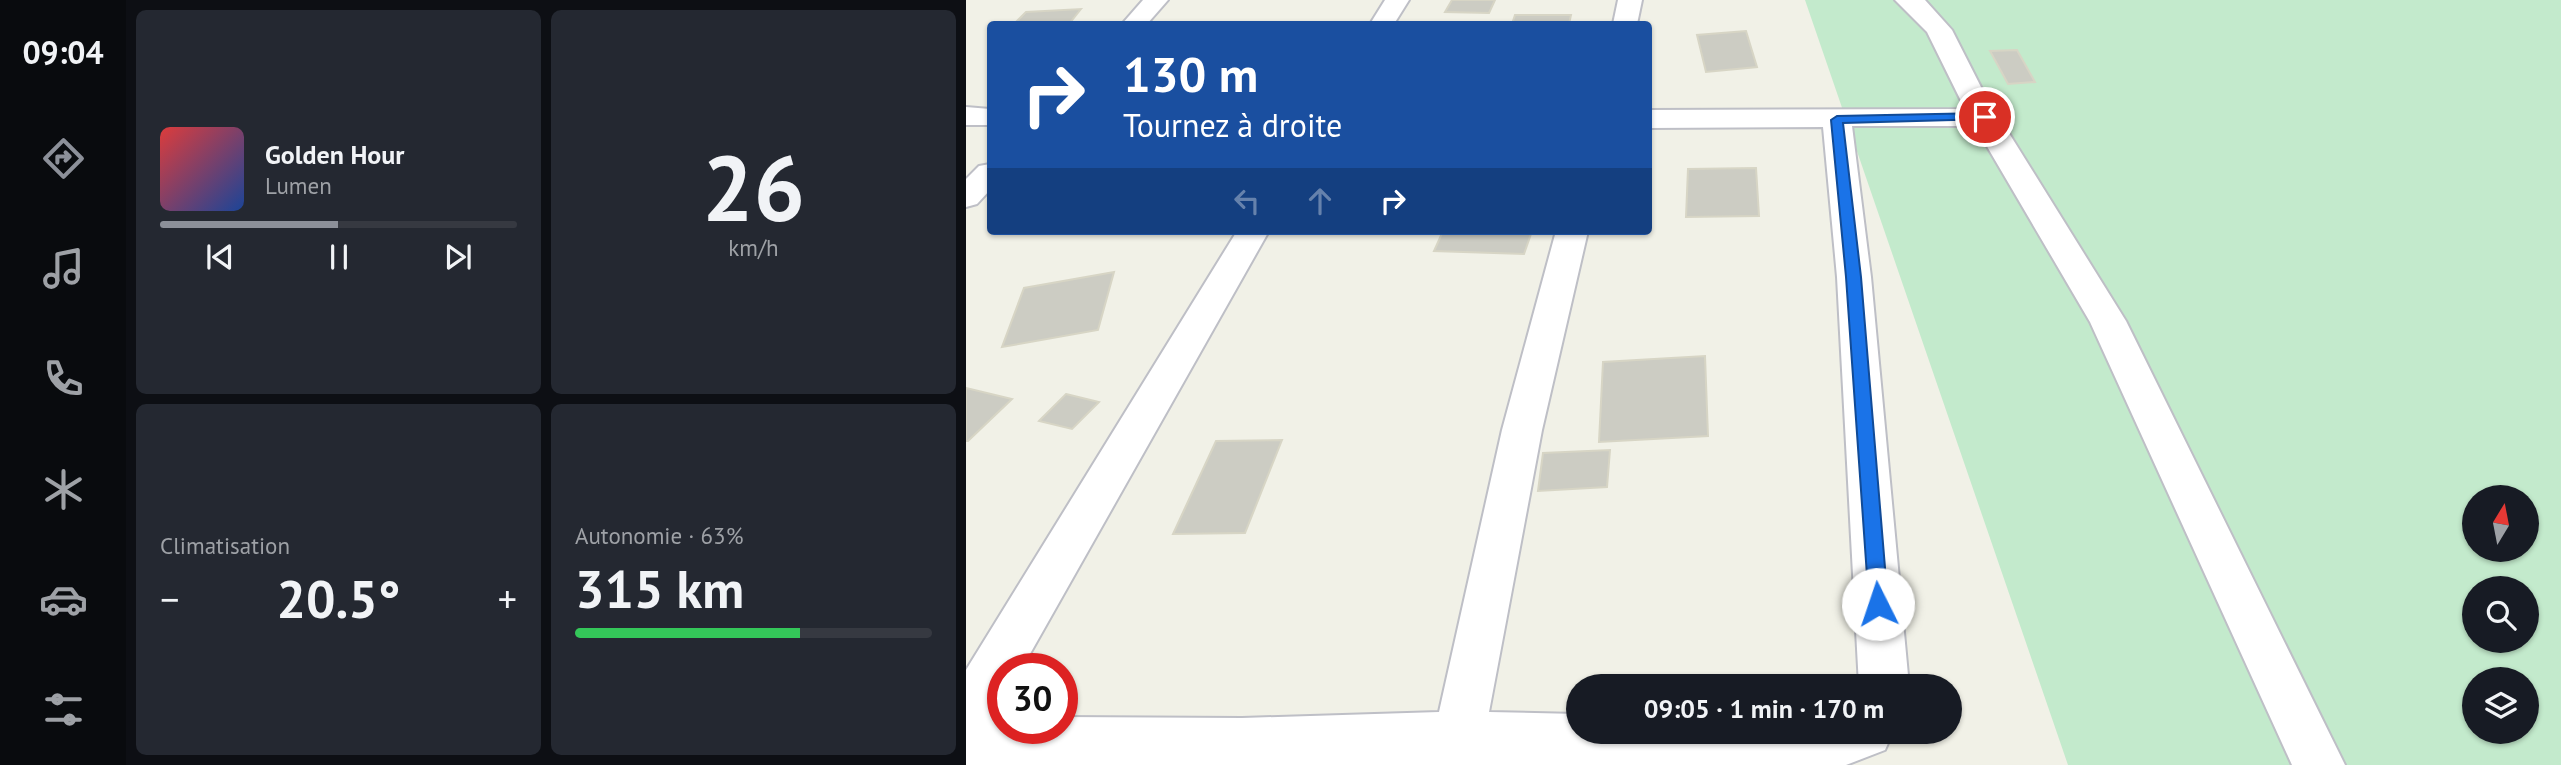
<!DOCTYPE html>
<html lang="fr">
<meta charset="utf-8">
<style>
body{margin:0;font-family:"PT Sans",sans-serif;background:#242831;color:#f1f3f6;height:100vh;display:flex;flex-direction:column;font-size:26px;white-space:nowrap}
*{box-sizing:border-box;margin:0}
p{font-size:23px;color:#9ea1a6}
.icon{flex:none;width:38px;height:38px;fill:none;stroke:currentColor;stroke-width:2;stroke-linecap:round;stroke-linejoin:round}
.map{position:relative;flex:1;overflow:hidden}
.sheet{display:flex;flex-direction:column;gap:10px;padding:10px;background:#0d0f14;width:840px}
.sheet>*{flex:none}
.banner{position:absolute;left:21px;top:21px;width:665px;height:214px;border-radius:7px;box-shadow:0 2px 5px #0004;background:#1a4fa0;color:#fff;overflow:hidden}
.needle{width:46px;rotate:10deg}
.buttons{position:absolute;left:1496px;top:485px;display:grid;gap:14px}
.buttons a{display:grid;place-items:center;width:77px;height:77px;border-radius:50%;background:#171b24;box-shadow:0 2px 5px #0004;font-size:35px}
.speed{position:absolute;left:21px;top:653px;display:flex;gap:14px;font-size:35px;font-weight:700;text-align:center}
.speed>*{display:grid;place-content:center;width:91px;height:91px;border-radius:50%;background:#171b24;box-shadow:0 2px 5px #0004;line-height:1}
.speed .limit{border:10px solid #d22;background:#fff;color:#111}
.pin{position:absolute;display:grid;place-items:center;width:60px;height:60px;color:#fff;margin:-30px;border:4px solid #fff;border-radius:50%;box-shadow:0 2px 7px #0007}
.me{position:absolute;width:77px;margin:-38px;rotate:356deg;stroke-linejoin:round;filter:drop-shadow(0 0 5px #0008)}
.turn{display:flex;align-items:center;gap:24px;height:147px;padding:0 21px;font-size:32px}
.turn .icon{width:91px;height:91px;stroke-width:2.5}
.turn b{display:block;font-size:49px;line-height:60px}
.lanes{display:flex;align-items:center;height:66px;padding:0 21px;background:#0003;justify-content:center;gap:35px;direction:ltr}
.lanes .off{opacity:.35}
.big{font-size:52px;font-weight:700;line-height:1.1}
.sheet .tile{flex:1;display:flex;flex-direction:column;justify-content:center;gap:10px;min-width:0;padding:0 24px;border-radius:10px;background:#242831}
.sheet .dial{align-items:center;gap:0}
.dial b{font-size:91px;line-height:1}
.song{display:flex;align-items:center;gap:21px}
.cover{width:84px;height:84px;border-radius:10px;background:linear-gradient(135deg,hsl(0 70% 55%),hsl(220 70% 35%))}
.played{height:7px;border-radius:4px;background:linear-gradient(90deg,#8c9099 50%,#363941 50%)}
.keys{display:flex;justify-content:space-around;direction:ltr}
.heat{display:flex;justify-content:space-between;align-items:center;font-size:38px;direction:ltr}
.charge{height:10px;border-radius:5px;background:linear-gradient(90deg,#34c759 63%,#363941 0)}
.sheet .tiles{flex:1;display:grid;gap:10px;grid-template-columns:repeat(2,1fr)}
.trip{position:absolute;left:600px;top:674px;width:396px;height:70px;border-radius:35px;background:#171b24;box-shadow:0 2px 5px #0004;font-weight:700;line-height:70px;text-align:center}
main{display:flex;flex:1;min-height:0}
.tabs{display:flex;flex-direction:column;width:126px;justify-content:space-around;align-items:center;background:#090b0e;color:#9ea1a6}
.tabs .icon{width:49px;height:49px}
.tabs .current{color:#8c9099}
.tabs b{font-size:32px;color:#f1f3f6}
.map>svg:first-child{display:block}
.green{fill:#c3eacc;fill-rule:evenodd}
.building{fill:#ccccc3;stroke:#d7d5c5;stroke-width:2}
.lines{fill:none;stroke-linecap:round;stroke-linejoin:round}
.minor-casing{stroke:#bebfc6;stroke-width:4}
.minor{fill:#fff;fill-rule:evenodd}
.route{fill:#1a73e8;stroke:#114b97;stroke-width:2}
</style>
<main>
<nav class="tabs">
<b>09:04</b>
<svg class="icon current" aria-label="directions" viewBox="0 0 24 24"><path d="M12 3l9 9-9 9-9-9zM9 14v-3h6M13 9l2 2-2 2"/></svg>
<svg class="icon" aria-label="music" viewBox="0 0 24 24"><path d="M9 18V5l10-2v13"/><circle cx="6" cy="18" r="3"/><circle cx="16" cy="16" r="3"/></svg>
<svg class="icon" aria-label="phone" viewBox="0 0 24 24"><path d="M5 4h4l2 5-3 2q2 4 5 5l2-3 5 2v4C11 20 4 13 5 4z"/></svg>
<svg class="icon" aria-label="climate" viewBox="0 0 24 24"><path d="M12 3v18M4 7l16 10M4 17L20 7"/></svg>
<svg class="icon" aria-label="car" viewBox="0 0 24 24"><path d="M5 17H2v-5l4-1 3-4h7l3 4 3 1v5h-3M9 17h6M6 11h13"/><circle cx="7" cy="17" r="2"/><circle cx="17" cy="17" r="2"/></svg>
<svg class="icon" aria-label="filters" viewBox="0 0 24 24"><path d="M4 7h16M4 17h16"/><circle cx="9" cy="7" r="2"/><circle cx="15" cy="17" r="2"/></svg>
</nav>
<section class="sheet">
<div class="tiles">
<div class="tile">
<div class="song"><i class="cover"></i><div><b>Golden Hour</b><p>Lumen</p></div></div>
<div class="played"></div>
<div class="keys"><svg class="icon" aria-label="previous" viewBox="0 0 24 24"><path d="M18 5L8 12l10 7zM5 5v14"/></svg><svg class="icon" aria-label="pause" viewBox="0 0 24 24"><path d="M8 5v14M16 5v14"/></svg><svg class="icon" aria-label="next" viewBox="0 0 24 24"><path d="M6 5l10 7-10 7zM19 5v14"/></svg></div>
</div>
<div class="tile dial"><b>26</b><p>km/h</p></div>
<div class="tile"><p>Climatisation</p>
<div class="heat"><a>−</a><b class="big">20.5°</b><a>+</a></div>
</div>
<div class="tile"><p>Autonomie · 63%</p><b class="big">315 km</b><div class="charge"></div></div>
</div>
</section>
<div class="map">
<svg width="1595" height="765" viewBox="0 0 1595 765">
<rect width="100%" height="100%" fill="#f1f1e7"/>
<path class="green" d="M839,0H1595V765H1102ZM1508,497H1561V550H1508ZM1508,588H1561V640H1508ZM1508,679H1561V732H1508Z"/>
<g class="building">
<path d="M486,0H529L523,13L479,12Z"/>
<path d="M115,9L103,24H48L60,12Z"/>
<path d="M549,15H605L603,24H546Z"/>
<path d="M780,31L791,67L740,72L731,35Z"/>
<path d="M1051,50L1069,82L1042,84L1024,51Z"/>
<path d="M790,168L793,216L720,217L722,169Z"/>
<path d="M477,231H566L558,254L468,251Z"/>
<path d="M148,272L132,330L36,347L58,288Z"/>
<path d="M739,356L742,436L633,442L637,362Z"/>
<path d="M0,388L46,399L2,441H0Z"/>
<path d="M100,394L133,402L106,429L73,421Z"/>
<path d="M316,440L279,533L207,534L250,441Z"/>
<path d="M644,450L641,487L572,491L577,453Z"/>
</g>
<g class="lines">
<defs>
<g id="minor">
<path d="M177,0H202L181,24H156Z"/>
<path d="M419,0H443L428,24H404Z"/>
<path d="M652,0H676L671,24H647Z"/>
<path d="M929,0H959L986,30L1018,93L1160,321L1379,765H1326L1124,322L1009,126H886L905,277L943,686H893L871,277L857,127L682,128V110L999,109L961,32Z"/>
<path d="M0,107L24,109V125H0Z"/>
<path d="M24,164V190L11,204L0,207V179L13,166Z"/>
<path d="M271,231H303L56,668H37V702L28,717H37V728H96V717L276,718L473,712L536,430L590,231H622L576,430L523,712L612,714V732H927L919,750L880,765H0V670Z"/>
</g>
</defs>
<use href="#minor" class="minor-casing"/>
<use href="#minor" class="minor"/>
</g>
<path class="route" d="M1019,113L1023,114V119L877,123L895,277L922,604L919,610L912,613L905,610L903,604L880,277L865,120L871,116Z"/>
</svg>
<div class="buttons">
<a><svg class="needle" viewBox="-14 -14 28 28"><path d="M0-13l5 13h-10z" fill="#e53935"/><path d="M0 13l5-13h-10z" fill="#9ea1a6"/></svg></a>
<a><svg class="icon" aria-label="search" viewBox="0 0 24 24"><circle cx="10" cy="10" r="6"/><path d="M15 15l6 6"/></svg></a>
<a><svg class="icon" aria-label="layers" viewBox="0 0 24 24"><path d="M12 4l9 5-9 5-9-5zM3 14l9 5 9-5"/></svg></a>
</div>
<div class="speed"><div class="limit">30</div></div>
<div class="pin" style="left:1019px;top:117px;background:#d93025"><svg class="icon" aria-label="arrive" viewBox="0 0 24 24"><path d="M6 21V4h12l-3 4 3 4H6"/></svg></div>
<svg class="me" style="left:912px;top:604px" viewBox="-20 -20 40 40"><circle r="19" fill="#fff"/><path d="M0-13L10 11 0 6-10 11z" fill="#1a73e8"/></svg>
<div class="trip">09:05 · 1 min · 170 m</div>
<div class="banner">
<div class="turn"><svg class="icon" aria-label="right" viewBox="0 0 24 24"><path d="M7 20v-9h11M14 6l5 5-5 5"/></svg><div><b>130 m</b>Tournez à droite</div></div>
<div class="lanes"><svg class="icon off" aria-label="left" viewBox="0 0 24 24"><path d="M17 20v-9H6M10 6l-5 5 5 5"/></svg><svg class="icon off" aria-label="ahead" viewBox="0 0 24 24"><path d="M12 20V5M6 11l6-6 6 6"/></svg><svg class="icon" aria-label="right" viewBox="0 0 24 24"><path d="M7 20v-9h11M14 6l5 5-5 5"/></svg></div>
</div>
</div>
</main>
